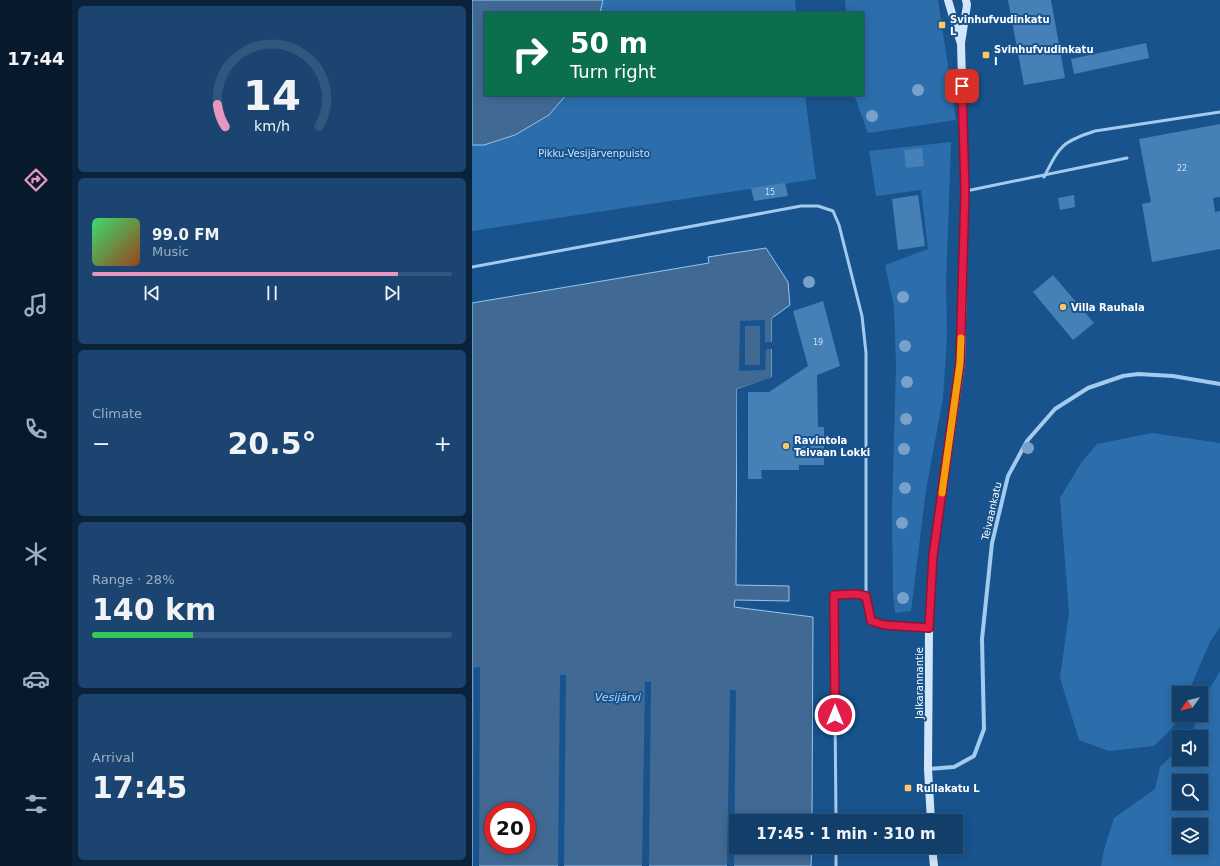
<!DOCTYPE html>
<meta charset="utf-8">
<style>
body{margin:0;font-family:"DejaVu Sans",sans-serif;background:#1b4570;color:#f1f3f6;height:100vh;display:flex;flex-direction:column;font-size:15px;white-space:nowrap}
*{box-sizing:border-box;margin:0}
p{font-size:13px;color:#9caec1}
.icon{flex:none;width:22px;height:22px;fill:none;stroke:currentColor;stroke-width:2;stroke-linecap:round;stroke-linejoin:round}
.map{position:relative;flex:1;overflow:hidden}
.panel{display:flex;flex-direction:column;gap:6px;padding:6px;background:#0a223a;width:400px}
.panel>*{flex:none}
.guide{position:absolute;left:12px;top:12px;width:380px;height:84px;border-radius:0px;box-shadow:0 2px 10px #0003,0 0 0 1px #31577e;background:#0b6e4f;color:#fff;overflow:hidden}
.needle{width:26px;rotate:236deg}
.buttons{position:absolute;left:700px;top:686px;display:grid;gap:8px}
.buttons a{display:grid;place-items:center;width:36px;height:36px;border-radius:0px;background:#123e6a;box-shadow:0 2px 10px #0003,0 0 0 1px #31577e;font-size:20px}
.speed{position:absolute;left:12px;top:802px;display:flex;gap:8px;font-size:20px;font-weight:700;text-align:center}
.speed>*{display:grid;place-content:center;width:52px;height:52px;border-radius:50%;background:#123e6a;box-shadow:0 2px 10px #0003,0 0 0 1px #31577e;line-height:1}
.speed .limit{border:6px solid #d22;background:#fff;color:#111}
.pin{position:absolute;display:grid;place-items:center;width:34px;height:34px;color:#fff;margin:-17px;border-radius:8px;box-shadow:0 2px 6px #0006}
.me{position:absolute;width:44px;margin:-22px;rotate:0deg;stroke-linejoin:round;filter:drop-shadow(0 0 3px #0008)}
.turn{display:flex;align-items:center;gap:14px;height:84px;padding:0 20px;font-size:18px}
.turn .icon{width:52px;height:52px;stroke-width:2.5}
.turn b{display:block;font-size:28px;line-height:34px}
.big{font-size:30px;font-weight:600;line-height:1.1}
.panel .tile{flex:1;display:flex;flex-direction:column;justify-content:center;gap:6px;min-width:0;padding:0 14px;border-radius:6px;background:#1b4570}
.panel .dial{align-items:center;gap:0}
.dial svg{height:104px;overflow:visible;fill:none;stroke:#31577e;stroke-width:7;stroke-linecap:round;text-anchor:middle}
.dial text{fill:#f1f3f6;stroke:none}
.song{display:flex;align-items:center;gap:12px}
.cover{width:48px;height:48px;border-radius:6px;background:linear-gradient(135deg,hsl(140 70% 55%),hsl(20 70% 35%))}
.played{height:4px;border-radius:2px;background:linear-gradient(90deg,#e797bd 85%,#31577e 85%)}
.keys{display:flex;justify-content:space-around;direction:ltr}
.heat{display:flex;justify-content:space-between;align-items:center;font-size:22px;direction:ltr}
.charge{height:6px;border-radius:3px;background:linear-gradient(90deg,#34c759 28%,#31577e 0)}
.trip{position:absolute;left:257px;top:814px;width:234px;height:40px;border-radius:0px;background:#123e6a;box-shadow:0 2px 10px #0003,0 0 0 1px #31577e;font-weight:600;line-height:40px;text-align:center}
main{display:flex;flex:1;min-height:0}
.dock{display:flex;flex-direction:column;width:72px;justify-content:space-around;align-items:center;background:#07192a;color:#9caec1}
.dock .icon{width:28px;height:28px}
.dock .on{color:#e797bd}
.dock b{font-size:18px;color:#f1f3f6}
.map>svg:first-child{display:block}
.green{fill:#2b6eab;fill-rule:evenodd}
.water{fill:#406a94;stroke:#96c6f1;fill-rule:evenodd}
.pier{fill:#18538d;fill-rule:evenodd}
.building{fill:#4580b7}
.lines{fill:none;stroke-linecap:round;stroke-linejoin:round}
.service{stroke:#a4caee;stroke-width:3}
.minor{stroke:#a4caee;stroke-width:4}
.secondary{stroke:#d1e6fa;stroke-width:8}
.tree{fill:#7aa2c9}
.route-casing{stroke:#92132f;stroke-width:10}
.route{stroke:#e11d48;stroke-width:7}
.slow{stroke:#f59e0b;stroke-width:7}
.poi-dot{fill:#ffc761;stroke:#18538d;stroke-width:1.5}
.labels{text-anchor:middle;stroke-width:4;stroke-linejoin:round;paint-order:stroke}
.number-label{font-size:8px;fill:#d0dfed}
.poi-label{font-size:10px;font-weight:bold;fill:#fff;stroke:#18538d;text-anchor:start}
.park-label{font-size:10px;fill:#cae3fa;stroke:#18538d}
.street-label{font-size:10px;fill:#fff;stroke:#18538d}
.water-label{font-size:11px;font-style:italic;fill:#b0d4f5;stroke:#18538d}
</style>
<main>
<nav class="dock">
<b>17:44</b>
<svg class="icon on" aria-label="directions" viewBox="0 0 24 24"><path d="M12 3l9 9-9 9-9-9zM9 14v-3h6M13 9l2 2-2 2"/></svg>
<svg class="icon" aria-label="music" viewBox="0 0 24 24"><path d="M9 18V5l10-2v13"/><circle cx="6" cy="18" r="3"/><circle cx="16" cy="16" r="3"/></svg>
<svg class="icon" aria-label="phone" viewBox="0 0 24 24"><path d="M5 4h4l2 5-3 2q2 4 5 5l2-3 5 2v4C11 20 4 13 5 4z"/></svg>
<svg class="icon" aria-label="climate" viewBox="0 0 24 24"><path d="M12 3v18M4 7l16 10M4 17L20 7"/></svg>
<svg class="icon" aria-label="car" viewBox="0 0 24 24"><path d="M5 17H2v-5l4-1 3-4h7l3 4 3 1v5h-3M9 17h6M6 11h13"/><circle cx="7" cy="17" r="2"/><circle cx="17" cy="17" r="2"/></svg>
<svg class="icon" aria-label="filters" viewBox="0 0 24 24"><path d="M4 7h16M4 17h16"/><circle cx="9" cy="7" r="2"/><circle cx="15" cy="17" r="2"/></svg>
</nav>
<section class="panel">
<div class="tile dial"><svg viewBox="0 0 100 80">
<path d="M14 69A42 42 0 1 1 86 69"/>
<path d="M14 69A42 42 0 0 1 8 52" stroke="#e797bd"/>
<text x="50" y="56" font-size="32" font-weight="700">14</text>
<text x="50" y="72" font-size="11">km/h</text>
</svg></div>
<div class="tile">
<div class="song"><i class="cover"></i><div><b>99.0 FM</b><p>Music</p></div></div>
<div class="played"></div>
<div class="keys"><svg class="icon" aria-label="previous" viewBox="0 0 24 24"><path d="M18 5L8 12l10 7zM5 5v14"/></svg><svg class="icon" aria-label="pause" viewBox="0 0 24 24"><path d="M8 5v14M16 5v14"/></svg><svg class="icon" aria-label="next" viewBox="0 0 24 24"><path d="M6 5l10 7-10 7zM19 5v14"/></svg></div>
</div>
<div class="tile"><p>Climate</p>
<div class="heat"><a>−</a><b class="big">20.5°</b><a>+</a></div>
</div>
<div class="tile"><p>Range · 28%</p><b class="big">140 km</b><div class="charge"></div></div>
<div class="tile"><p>Arrival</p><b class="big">17:45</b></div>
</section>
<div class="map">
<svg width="748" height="866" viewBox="0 0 748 866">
<rect width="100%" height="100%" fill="#18538d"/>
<g class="green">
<path d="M131,0H323L324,13H128Z"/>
<path d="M373,0H466L484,120L396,133L382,95H391V13H374Z"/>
<path d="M94,95H333L344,179L0,231V145H12L43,135L77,115Z"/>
<path d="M479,142L474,284L475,337L471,398L454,490L439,611L423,613L421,592L420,512L424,365L422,306L413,265L456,249L449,190L404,196L397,151Z"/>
<path d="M680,433L748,443V627L738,642L716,693H707C707,725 704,724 682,746L637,751L607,740L588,678L597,612L588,498L609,463L625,444Z"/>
<path d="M748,671V866H629L632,850L642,818L683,789L688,767L707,748V759H729V737H718L727,715H729C729,700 741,684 748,671ZM707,781H729V803H707ZM707,825H729V847H707Z"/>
</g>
<g class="water">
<path d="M0,0H131L128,13H13V95H94L77,115L43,135L12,145H0Z"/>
<path d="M294,248L316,282L318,305L300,318V378L265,389L264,585L317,586V601L263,600L262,607L341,617L340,821H264V847H340L339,866H0V303L237,263L236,257ZM21,811H55V845H21Z"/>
</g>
<g class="pier">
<path d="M306,316L302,319V378L267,391V479H265V389L300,377V349H294L293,370L267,371L268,321L293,320V342H300V318ZM273,326H288V365H273Z"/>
<path d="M8,667L7,866H1L2,668Z"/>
<path d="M88,675H94L92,866H86Z"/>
<path d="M173,682H179L177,866H170Z"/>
<path d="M258,690H264L262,866H255Z"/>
</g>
<g class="building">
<path d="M536,0H579L593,78L552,85Z"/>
<path d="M674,43L677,58L602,74L599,59Z"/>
<path d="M748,124V197L741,198L743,212L748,211V249L680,262L670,204L679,202L667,139Z"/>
<path d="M450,148L452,166L434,168L432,150Z"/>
<path d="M313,183L316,196L282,201L279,188Z"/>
<path d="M446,195L453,246L426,250L420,199Z"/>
<path d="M602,195L603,207L588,210L586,198Z"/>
<path d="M581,275L622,323L601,340L561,292Z"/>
<path d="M351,301L368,366L345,375L346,427H352V465H327V470H289L290,479H276V392H297L336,366L321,311Z"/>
</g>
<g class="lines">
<g class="service">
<path d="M572,177C588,146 589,142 623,131L748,112"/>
<path d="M494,191L655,158"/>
<path d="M0,267L329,206H346L361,211L367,225L390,316L394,353V595L399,621L412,625L457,628"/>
<path d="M364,821L362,595L384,594L394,595"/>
<path d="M364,847V866"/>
</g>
<path class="minor" d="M456,769L482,767L502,756L512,729L510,639L520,543L536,476L555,441L583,409L616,388L651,376L666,374L701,376L748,384"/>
<g class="secondary">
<path d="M476,0L488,41"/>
<path d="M459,821L456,769L457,628L461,556L489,363L493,192L489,43L495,5L494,0"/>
<path d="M460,847L462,866"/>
</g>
</g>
<g class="tree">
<circle cx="446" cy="90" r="6"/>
<circle cx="400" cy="116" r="6"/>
<circle cx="337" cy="282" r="6"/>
<circle cx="431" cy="297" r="6"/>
<circle cx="433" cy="346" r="6"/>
<circle cx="435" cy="382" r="6"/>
<circle cx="434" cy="419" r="6"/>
<circle cx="556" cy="448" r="6"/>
<circle cx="432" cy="449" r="6"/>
<circle cx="433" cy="488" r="6"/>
<circle cx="430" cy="523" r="6"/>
<circle cx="431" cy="598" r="6"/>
</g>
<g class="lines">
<defs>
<path id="route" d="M363,715L362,595L384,594L394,596L399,621L412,625L457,628L461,556L488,363L493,192L490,86"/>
</defs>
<use href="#route" class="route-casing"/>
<use href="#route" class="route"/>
<path class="slow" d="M470,493L488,363L489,338"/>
</g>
<g class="poi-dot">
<rect x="466" y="21" width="8" height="8" rx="2"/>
<rect x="510" y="51" width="8" height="8" rx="2"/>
<circle cx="591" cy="307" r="4"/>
<circle cx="314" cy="446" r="4"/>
<rect x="432" y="784" width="8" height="8" rx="2"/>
</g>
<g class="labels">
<g class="number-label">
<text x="710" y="171">22</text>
<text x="298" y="195">15</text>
<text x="346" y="345">19</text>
</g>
<g class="poi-label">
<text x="478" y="23">Svinhufvudinkatu<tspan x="478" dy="12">L</tspan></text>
<text x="522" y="53">Svinhufvudinkatu<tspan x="522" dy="12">I</tspan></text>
<text x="599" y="311">Villa Rauhala</text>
<text x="322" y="444">Ravintola<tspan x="322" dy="12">Teivaan Lokki</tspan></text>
<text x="444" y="792">Rullakatu L</text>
</g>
<g class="park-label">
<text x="122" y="157">Pikku-Vesijärvenpuisto</text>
</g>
<g class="street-label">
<text transform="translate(519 511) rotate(-77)" y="4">Teivaankatu</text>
<text transform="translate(447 683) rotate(-90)" y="4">Jalkarannantie</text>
</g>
<g class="water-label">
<text x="146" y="701">Vesijärvi</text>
</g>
</g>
</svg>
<div class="buttons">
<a><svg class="needle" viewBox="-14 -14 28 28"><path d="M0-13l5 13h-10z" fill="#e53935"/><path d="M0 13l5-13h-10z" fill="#9caec1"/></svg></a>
<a><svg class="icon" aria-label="sound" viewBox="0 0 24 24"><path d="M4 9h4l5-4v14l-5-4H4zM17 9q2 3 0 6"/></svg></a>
<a><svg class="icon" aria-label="search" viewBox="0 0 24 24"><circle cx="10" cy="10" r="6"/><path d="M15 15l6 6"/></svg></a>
<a><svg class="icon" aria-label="layers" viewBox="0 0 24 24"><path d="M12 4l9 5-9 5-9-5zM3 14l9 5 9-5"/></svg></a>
</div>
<div class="speed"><div class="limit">20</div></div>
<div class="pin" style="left:490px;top:86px;background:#d93025"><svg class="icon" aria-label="arrive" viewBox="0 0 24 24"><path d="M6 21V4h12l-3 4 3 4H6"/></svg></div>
<svg class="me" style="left:363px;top:715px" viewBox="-20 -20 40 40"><circle r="17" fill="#e11d48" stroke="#fff" stroke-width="3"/><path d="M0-11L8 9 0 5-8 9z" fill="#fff"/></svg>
<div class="trip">17:45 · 1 min · 310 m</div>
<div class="guide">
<div class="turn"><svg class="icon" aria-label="right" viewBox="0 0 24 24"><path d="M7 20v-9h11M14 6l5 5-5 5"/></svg><div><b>50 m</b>Turn right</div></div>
</div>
</div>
</main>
